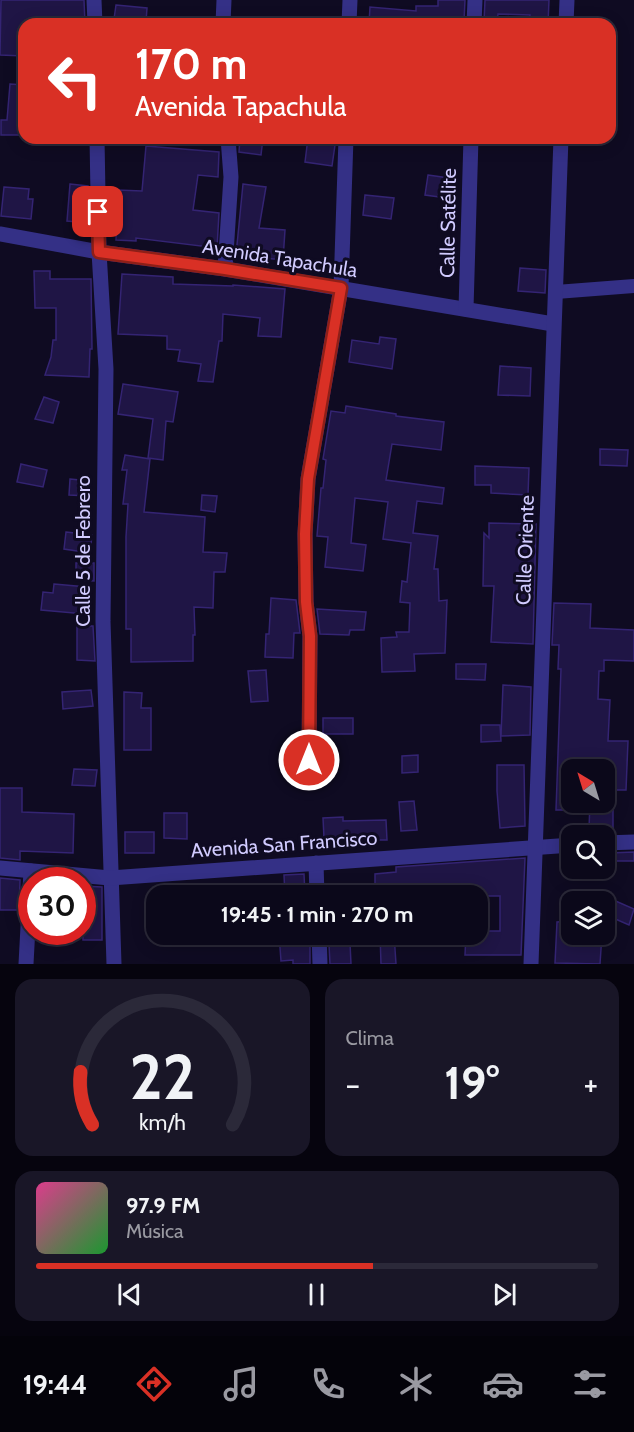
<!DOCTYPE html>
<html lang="es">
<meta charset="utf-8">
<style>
body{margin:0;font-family:Cabin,sans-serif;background:#191627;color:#f1f3f6;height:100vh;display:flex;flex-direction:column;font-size:22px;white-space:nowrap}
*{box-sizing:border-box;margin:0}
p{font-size:20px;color:#9a9aa2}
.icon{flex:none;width:33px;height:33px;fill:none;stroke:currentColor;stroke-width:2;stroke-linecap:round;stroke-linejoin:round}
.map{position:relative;height:964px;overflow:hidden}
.details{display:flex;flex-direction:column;gap:15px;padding:15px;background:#06040e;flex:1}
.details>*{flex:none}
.top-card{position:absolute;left:18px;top:18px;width:598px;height:126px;border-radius:18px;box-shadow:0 3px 15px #0003,0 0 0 2px #2b2939;background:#d93025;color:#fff;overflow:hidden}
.needle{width:39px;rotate:322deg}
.fabs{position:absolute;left:561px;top:759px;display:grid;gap:12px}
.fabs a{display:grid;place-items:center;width:54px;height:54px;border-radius:12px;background:#0b081a;box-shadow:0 3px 15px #0003,0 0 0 2px #2b2939;font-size:30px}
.speed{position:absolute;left:18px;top:867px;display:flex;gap:12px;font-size:30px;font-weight:700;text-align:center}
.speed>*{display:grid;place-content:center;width:78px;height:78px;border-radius:50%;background:#0b081a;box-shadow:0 3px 15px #0003,0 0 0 2px #2b2939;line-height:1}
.speed .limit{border:9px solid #d22;background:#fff;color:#111}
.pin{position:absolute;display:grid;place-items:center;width:51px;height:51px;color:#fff;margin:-26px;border-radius:12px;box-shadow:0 3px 9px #0006}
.me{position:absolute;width:66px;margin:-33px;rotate:0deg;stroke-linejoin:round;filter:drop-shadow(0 0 4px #0008)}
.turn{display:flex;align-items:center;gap:21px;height:126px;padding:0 18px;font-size:27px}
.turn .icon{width:78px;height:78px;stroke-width:2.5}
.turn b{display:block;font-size:42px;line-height:51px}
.big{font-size:45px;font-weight:700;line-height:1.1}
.details .widget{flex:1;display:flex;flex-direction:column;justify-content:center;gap:9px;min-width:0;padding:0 21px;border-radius:18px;background:#191627}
.details .dial{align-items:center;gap:0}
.dial svg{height:156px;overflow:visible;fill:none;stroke:#2b2939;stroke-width:7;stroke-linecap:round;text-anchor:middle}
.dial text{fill:#f1f3f6;stroke:none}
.song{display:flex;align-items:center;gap:18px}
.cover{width:72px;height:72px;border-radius:9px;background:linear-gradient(135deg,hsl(330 70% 55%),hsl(130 70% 35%))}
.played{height:6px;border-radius:3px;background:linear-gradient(90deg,#d93025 60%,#2b2939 60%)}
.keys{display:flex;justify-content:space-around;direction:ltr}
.heat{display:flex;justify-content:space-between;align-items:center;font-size:33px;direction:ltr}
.details .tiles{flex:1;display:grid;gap:15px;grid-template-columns:1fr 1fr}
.widget:last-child{grid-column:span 2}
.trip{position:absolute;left:146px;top:885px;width:342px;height:60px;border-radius:18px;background:#0b081a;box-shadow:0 3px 15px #0003,0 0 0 2px #2b2939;font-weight:700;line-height:60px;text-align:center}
.menu{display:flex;height:96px;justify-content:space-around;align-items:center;background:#04030a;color:#9a9aa2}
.menu .icon{width:42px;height:42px}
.menu .on{color:#d93025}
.menu b{font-size:27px;color:#f1f3f6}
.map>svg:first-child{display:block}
.building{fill:#1f1545;stroke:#342473;stroke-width:1.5}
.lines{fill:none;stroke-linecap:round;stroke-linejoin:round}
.pedestrian{stroke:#343086;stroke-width:14}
.minor{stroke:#343086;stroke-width:15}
.route-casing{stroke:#8d1f18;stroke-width:15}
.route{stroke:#d93025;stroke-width:10}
.labels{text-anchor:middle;stroke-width:6;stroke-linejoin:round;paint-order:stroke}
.street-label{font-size:20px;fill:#d1cbff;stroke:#0f0b22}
</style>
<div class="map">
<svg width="634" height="964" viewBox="0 0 634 964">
<rect width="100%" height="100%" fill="#0f0b22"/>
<g class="building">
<path d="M1,0H84L85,24H24V56L0,55Z"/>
<path d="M438,0H465L464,21L458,20V24H369L370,7L416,11V6H438Z"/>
<path d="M485,0H549L548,24H529L530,15L498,14L497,23L484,22Z"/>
<path d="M116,5L147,8L146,22L114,19Z"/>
<path d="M10,84L24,85L22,135H1V120H7Z"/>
<path d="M240,138H263L261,155L239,152Z"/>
<path d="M308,138H336L332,166L305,162Z"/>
<path d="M146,146L219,152L218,177L198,175L193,210L219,213L217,248L136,238V241L116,240L118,190L142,191Z"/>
<path d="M428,175L456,179L454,199L425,195Z"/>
<path d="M70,184L88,186V223L67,221Z"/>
<path d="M243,184L266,187L259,228L285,230L283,260L236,255Z"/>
<path d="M4,187L29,189L28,199H33L31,219L1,216Z"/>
<path d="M365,195L394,198L391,219L363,215Z"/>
<path d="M520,268L546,270L545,293L518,291Z"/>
<path d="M34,271H50V279H91L92,349H90L89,377L45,375L51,357L53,340H56V308H35Z"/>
<path d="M122,274L173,277V284L233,286V285L285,289L281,337L258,336L260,318L223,314L222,341H219L213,382L198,381L201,364L178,361L180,350L167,349V336L118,334Z"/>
<path d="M380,337L396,339L392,369L349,362L352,340L379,344Z"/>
<path d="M500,366L531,368L530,396L498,395Z"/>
<path d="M123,384L178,392L173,422L166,421L163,460L148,458L153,419L118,414Z"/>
<path d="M44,397L59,402L53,423L35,419Z"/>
<path d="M346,406L396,414V416L444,422L441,450L392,444L386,480L444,488L442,504L417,501L413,533L438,536L434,569H438L439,601L447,600L445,653L414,654L415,671L382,672L381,638L397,637L396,632H409L410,603L400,602L402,581L407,582L411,543L383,539L388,502L355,498L351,543L366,545L363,571L325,567L328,537L317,536L321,488H323L326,460L323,459L331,411L345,413Z"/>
<path d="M600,449L628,450L627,466L600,465Z"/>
<path d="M125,455L150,459L144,512L205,517L203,552L227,553L225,572H214L213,608L194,607L195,635H193V661L131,662V629H126V537L128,504H123L127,470H122Z"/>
<path d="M21,464L47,470L43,487L17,482Z"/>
<path d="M475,466L529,468L528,495L491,493V485H475Z"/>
<path d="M70,479L90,481L89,496L69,495Z"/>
<path d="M202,495L217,496L215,512L201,510Z"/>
<path d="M489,523L536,524L533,644L491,642L494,586H483L484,533L489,538Z"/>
<path d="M66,532L92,535L90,553L64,549Z"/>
<path d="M76,563H94V581L76,580Z"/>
<path d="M54,584L87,587L85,614L41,610L43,592L53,593Z"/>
<path d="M271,598L296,600L300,633H294L293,658L265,657L266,634H269Z"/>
<path d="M554,603L591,604L590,628L634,630V661L604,660V671H599L598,699L610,700L608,741H628L626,790H604V770H572V810H556L561,669H558L559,645H552Z"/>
<path d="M317,609L366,612L364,630H350L349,635L320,634Z"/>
<path d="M77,626H93L95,661L77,660Z"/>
<path d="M456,664H486L485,680L456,679Z"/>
<path d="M266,670L268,701L251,702L248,671Z"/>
<path d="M503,685L531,687L530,735L501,736Z"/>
<path d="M91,690L93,706L63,709L62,692Z"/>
<path d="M124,692L142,693L141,708H151V750H124Z"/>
<rect x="323" y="718" width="30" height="16"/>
<path d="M481,725H500L501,741L481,742Z"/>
<path d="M418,755V772L402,773V756Z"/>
<path d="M497,765H524L525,826L500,828L497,791Z"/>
<path d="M74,769L97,770L95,786L72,785Z"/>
<path d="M0,788H22V812L74,814L73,853L20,851V860L0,858Z"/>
<path d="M414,801L417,830L401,831L399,802Z"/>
<path d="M590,802H613V830L589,829Z"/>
<path d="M164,813H187V839L164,838Z"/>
<path d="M343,817V821L386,820L387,840H369V836L324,838L323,818Z"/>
<rect x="125" y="832" width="29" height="21"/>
<path d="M634,852V861H610V853Z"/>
<path d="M525,858L521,955H465L466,934H477V931H500V896H375V874L396,872V867Z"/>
<path d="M304,874L305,896H285L284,875Z"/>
<path d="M0,878L20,880L19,910H0Z"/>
<path d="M82,886L102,887V940H83Z"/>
<path d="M611,899L634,909L629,925L604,914Z"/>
<path d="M572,921V934H602L600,964L555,963L557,922Z"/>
<path d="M279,934H303V945H310V964H293V960L281,961Z"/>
<path d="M380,934H394L396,964H381Z"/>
<path d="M350,943L351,964H330L329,944Z"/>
</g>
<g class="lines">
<path class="pedestrian" d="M556,292L634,286"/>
<g class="minor">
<path d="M94,0L95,24"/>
<path d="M223,24L224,0"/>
<path d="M349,24L350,0"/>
<path d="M474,24L475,0"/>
<path d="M566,24L567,0"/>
<path d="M97,138L99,252L106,369L103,621L114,964"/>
<path d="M0,234L99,252L225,269L553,324"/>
<path d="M225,269L231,177L228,138"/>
<path d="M466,309L471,138"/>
<path d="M309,760L310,636L306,602L305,534L308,479L341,288L346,138"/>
<path d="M604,843L634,842"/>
<path d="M316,863L317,896"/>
<path d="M0,868L110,878L572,845"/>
<path d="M319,934L320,964"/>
<path d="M26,964L31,871"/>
<path d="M531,964L561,138"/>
</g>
</g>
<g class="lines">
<defs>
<path id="route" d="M98,212L99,252L225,269L341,288L308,479L305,534L306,602L310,636L309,760"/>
</defs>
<use href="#route" class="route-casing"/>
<use href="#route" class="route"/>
</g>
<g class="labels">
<g class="street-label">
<text transform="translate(448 223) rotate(-89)" y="7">Calle Satélite</text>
<text transform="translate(280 258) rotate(9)" y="7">Avenida Tapachula</text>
<text transform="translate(525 550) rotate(-88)" y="7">Calle Oriente</text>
<text transform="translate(83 551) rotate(-90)" y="7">Calle 5 de Febrero</text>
<text transform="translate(284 844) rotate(-4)" y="7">Avenida San Francisco</text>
</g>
</g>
</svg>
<div class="fabs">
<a><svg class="needle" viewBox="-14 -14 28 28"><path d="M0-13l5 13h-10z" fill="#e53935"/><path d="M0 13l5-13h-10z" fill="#9a9aa2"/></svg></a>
<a><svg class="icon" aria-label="search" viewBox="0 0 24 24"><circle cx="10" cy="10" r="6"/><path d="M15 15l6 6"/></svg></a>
<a><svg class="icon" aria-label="layers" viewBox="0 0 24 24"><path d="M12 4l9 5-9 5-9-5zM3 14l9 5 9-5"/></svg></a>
</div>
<div class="speed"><div class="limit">30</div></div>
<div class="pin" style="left:98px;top:212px;background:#d93025"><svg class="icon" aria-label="arrive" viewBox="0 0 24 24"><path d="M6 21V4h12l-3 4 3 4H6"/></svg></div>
<svg class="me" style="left:309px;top:760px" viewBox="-20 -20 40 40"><circle r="17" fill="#d93025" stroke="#fff" stroke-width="3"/><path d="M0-11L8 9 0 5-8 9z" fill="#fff"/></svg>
<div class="trip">19:45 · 1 min · 270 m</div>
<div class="top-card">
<div class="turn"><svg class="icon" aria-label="left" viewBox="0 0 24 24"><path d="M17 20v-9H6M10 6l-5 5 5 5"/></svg><div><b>170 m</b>Avenida Tapachula</div></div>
</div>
</div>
<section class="details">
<div class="tiles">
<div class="widget dial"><svg viewBox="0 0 100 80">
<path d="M14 69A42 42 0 1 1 86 69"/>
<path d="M14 69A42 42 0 0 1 8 42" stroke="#d93025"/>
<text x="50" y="56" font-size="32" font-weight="700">22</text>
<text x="50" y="72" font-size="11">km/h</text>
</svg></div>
<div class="widget"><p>Clima</p>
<div class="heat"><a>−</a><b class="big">19°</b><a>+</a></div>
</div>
<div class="widget">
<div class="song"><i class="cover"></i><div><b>97.9 FM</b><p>Música</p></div></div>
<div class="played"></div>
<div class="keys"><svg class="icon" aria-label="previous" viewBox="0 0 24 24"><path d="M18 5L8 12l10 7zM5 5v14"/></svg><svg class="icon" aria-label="pause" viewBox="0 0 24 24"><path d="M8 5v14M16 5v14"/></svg><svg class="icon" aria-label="next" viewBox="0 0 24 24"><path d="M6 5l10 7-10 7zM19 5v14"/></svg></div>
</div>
</div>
</section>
<nav class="menu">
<b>19:44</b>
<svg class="icon on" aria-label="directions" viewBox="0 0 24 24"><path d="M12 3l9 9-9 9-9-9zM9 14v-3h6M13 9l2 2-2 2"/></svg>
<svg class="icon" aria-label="music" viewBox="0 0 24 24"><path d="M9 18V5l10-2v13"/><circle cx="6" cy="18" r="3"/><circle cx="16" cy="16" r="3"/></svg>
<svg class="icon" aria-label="phone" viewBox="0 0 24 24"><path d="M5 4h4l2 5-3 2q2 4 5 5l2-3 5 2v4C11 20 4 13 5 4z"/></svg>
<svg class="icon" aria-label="climate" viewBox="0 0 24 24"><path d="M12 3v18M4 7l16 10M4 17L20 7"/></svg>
<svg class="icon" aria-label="car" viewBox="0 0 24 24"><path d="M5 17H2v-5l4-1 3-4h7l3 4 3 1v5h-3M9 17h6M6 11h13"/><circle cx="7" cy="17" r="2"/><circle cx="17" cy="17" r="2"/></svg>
<svg class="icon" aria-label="filters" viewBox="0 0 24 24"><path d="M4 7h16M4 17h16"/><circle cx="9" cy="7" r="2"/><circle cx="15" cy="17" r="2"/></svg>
</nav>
